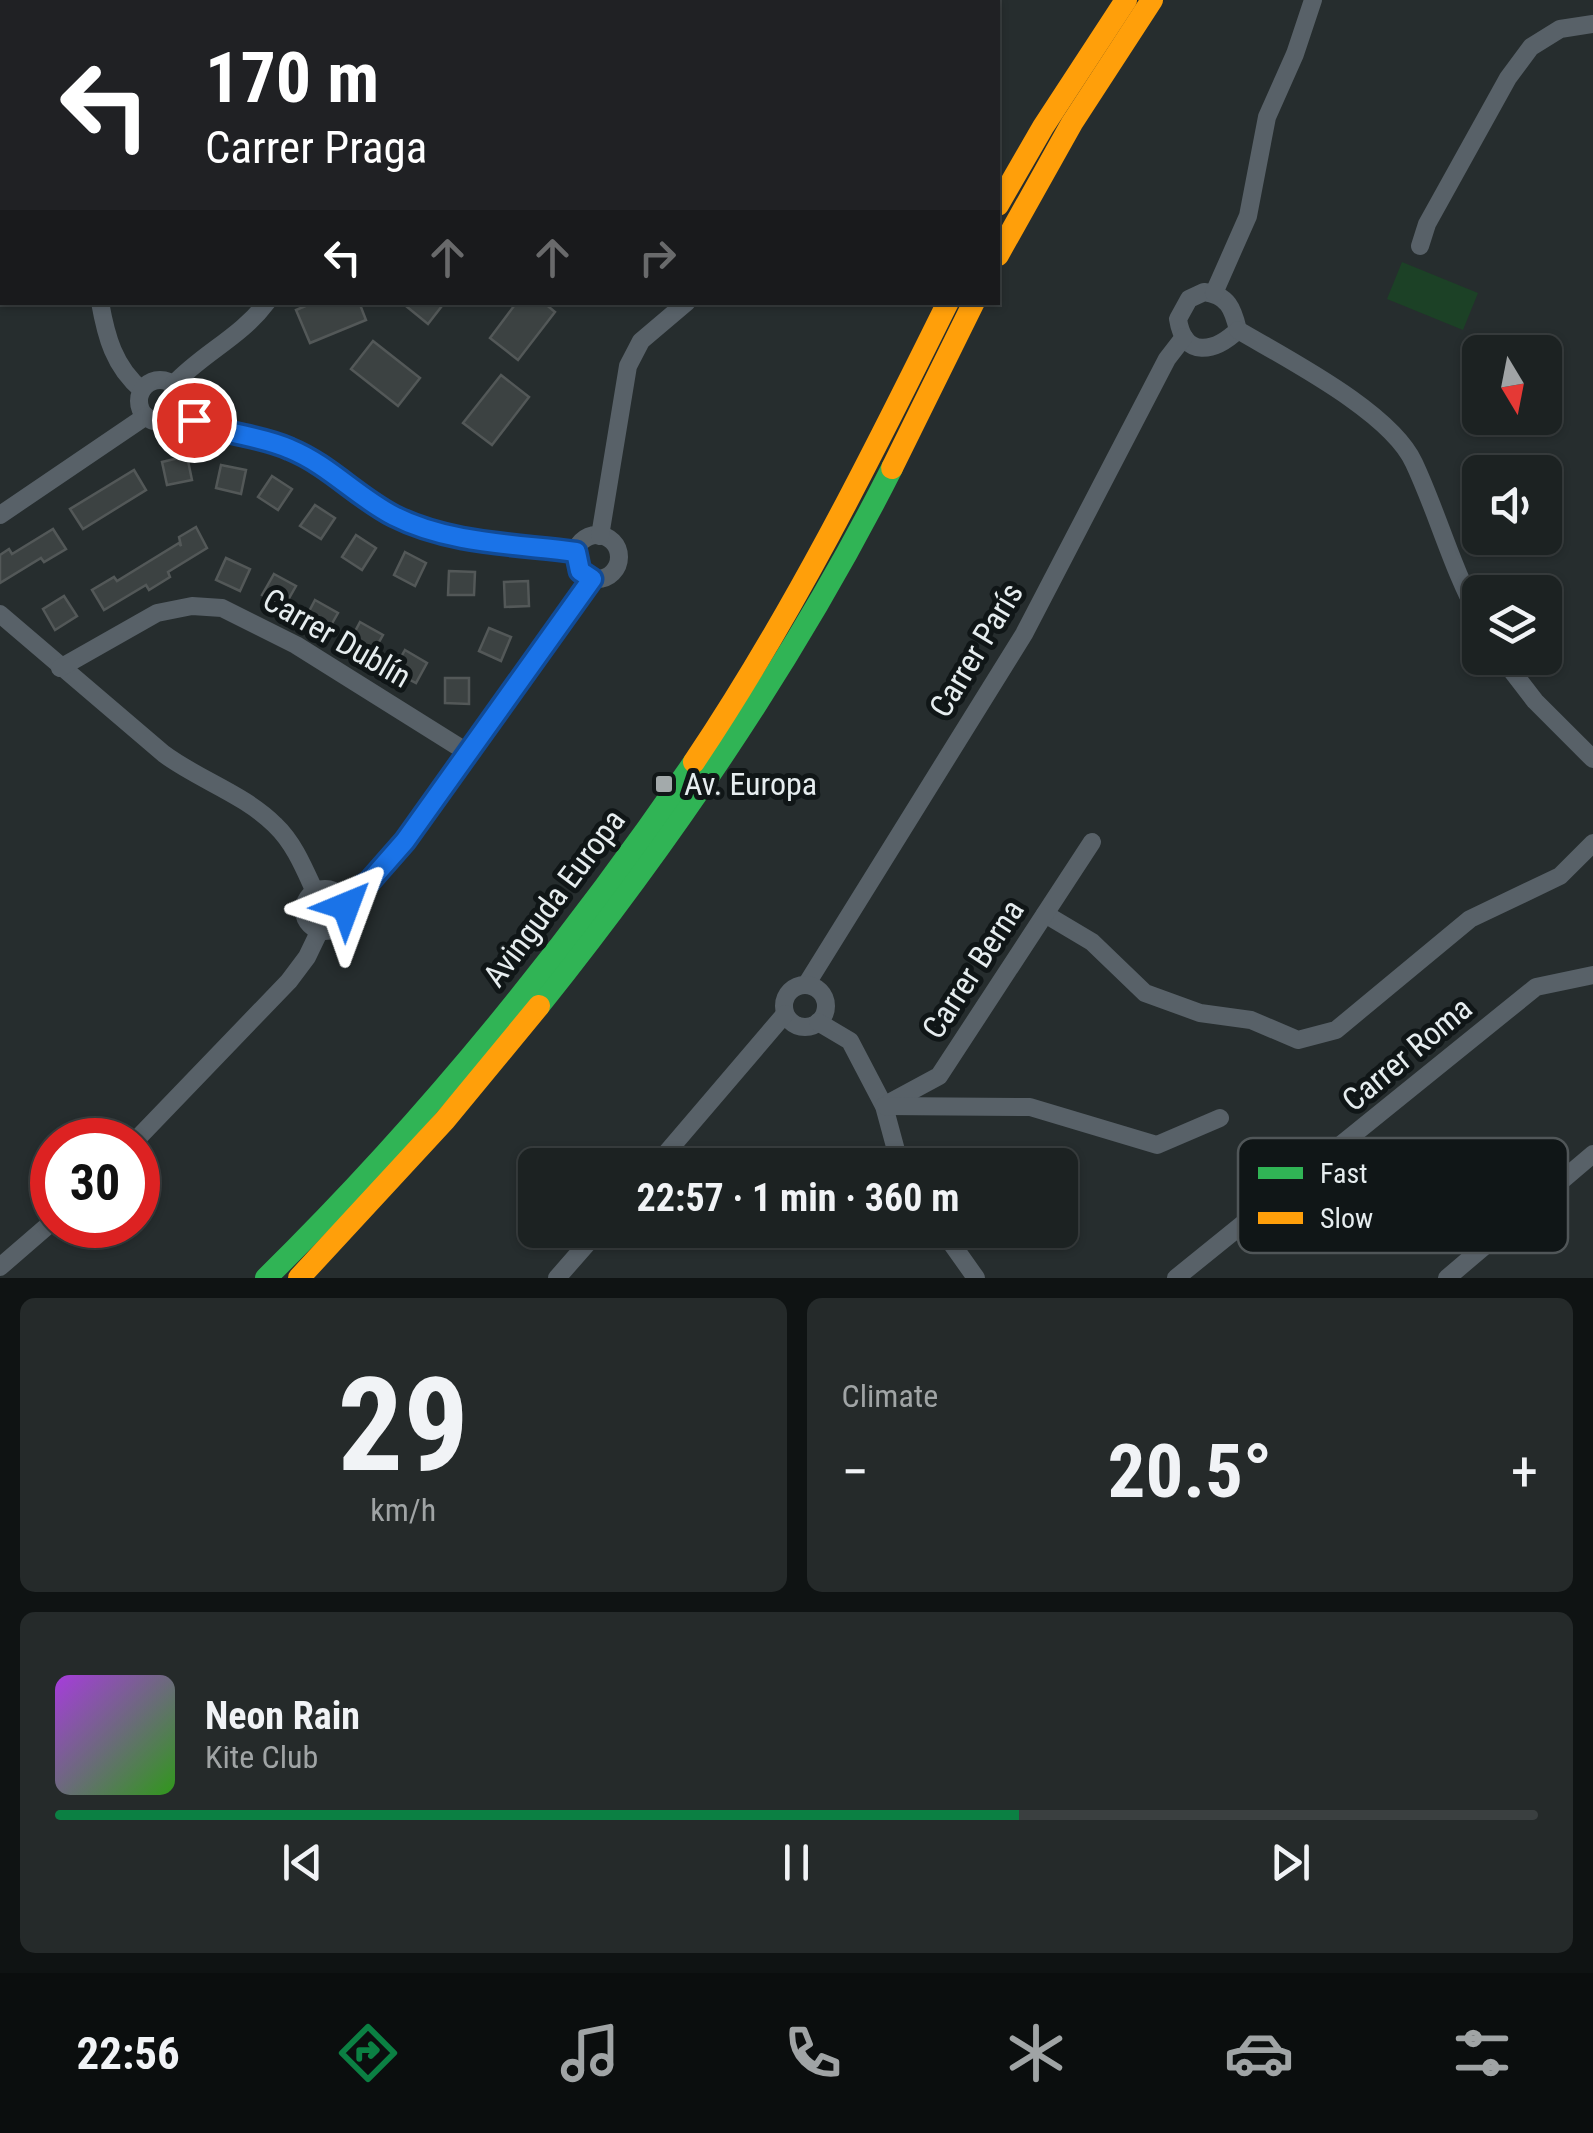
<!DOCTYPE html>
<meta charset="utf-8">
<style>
body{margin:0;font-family:"Roboto Condensed",sans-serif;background:#252a2a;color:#f1f3f6;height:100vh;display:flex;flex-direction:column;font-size:38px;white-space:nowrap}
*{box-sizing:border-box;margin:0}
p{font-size:32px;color:#a0a4a5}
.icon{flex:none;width:55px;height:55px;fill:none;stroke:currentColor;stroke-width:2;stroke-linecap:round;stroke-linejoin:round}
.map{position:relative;height:1278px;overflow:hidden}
.details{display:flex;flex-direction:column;gap:20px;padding:20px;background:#0f1313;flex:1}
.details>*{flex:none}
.guide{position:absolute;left:0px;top:0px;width:1000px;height:305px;box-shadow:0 2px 8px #0004,0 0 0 2px #3a3f40;background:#202124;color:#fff;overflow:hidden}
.needle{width:65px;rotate:170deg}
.controls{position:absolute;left:1462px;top:335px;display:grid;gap:20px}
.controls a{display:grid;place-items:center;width:100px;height:100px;border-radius:15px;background:#1c2222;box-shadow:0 2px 8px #0004,0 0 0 2px #3a3f40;font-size:50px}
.speed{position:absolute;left:30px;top:1118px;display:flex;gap:20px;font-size:50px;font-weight:700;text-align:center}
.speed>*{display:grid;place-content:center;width:130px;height:130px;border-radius:50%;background:#1c2222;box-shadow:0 2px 8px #0004,0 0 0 2px #3a3f40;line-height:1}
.speed .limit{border:15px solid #d22;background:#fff;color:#111}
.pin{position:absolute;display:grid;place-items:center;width:85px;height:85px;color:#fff;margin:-42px;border:5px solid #fff;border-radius:50%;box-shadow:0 2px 10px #0007}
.me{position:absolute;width:110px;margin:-55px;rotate:44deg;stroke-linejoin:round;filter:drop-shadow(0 0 8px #0008)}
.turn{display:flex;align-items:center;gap:35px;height:210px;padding:0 40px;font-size:45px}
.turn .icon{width:130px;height:130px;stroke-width:2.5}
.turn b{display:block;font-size:70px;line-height:85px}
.lanes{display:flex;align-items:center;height:95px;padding:0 40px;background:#0003;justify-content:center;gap:50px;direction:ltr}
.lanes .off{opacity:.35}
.big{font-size:75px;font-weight:700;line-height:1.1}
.details .tile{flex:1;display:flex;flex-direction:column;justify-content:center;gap:15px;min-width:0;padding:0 35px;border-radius:15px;background:#252a2a}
.details .dial{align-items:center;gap:0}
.dial b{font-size:130px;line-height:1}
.song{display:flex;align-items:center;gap:30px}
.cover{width:120px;height:120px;border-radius:15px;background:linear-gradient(135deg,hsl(280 70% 55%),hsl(110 70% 35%))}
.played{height:10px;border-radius:5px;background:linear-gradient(90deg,#0b8043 65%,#3a3f40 65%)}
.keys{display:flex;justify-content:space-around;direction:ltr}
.heat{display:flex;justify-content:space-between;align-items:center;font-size:55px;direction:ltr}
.details .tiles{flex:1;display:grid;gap:20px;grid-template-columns:1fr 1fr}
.tile:last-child{grid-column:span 2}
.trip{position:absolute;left:518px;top:1148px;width:560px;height:100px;border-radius:15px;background:#1c2222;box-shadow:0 2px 8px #0004,0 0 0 2px #3a3f40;font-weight:700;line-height:100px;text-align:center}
.tab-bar{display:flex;height:160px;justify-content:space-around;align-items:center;background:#0b0e0e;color:#a0a4a5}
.tab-bar .icon{width:70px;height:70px}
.tab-bar .on{color:#0b8043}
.tab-bar b{font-size:45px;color:#f1f3f6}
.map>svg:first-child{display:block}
.green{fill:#1c4126}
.building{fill:#3c4242;stroke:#535858;stroke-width:2.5}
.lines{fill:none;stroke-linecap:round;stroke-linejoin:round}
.street{stroke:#586168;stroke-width:18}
.fast{stroke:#30b455;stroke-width:22}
.slow{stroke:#ff9f0a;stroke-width:22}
.route-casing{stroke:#114b97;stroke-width:25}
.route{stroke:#1a73e8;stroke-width:18}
.poi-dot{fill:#a3aaab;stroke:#101617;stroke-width:4}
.labels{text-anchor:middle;stroke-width:10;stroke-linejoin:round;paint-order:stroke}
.street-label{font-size:32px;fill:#e6edef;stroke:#101617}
.poi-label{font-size:32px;fill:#e6edef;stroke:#101617;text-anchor:start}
.key{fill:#101617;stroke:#505658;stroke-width:2.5}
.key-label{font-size:28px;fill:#e6edef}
</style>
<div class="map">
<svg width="1593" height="1278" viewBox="0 0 1593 1278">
<rect width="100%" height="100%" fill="#262d2e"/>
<path class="green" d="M1402,262L1478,293L1463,330L1387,299Z"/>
<g class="building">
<path d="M315,302H359L366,320L310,343L296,310Z"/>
<path d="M401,302H445L428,324Z"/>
<path d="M517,302H543L555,312L518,360L490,338Z"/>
<path d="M373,341L420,378L398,406L351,369Z"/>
<path d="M501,375L529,397L492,445L463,423Z"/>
<path d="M187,456L192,480L167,485L162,462Z"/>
<path d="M221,465L246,470L241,494L216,488Z"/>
<path d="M134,470L146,490L83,529L70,509Z"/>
<path d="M272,476L292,489L278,510L258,497Z"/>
<path d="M315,505L335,518L321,539L300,526Z"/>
<path d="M196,527L207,548L168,572L170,577L149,590L146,585L104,610L92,590L114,577L117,581L179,543L181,546L179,537Z"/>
<path d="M53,529L66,549L44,562L41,558L0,583V555L9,549L12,554Z"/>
<path d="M356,535L376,548L362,570L342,557Z"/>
<path d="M405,552L426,563L415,586L394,575Z"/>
<path d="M226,558L250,569L240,591L216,580Z"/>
<path d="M449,571L475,572L474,595H448Z"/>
<path d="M274,574L296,586L284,607L262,595Z"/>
<path d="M528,581L529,606L505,607L504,582Z"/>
<path d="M64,596L77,616L55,630L43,609Z"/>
<path d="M315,600L338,613L326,634L304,621Z"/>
<path d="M360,622L383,635L371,656L349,643Z"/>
<path d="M489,628L511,637L501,661L479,651Z"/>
<path d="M405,650L427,663L416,683L393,671Z"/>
<path d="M445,678H469V704L445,703Z"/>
</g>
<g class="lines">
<g class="street">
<path d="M31,2L33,0"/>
<path d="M111,2V0"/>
<path d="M274,2V0"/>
<path d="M525,2L528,0"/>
<path d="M794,2L796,0"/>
<path d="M0,53L2,50"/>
<path d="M1420,246L1427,224L1508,78L1531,47L1560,29L1593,24"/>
<path d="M1204,292C1228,295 1233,309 1238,330C1215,352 1184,359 1178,319L1189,299Z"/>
<path d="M1214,293L1248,216L1267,117L1295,54L1313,0"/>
<path d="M100,302C106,336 114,367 142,390"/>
<path d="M1238,330C1287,359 1391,412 1414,463C1438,514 1452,569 1480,619"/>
<circle cx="160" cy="401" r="21"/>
<path d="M174,384C203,353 241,337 267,302"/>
<path d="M179,411C215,433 257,433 294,450C331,468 360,499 397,517C451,544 517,544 576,552"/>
<path d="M0,515L146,416"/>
<circle cx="597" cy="557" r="22"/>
<path d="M600,536L628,366L641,341L687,302"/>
<path d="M0,614L164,754C199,780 244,794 275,825C294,843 304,868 315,892"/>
<path d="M1502,658L1535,701L1593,759"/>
<path d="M60,668L157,613L192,606L222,608L296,645L470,754"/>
<circle cx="325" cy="910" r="21"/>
<path d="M343,899L369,882L405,841L592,579"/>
<path d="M1045,914L1092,942L1145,993L1200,1013L1251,1020L1298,1040L1336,1030L1470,919L1560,876L1593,843"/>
<path d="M806,985L1024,634L1167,359L1184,337"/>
<circle cx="805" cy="1006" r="21"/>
<path d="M818,1022L850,1041L884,1106L900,1165"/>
<path d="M889,1103L939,1076L1092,842"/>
<path d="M884,1106L1030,1107L1157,1145L1220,1118"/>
<path d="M136,1140L289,981L307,957L320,930"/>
<path d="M656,1165L785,1014"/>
<path d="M942,1230L976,1278"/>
<path d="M0,1267L52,1222"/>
<path d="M557,1278L599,1230"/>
<path d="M1176,1278L1536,987L1593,975"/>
<path d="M1447,1278L1593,1154"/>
</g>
<g class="fast">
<path d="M539,1006C673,838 795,660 892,468"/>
<path d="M266,1278C426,1121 567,947 694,762"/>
</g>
<g class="slow">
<path d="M998,205L1043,127L1126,0"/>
<path d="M998,255L1072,123L1152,0"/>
<path d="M892,468L974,302"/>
<path d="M694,762C792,616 870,460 948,302"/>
<path d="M299,1278L445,1120L539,1006"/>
</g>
</g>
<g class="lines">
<defs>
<path id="route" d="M194,420C224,435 259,435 290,449C329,465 357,497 394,516C449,544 516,544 576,552L580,571L592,579L405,841L369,882L343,899L346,906"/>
</defs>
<use href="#route" class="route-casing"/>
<use href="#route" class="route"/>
</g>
<rect class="poi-dot" x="654" y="774" width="20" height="20" rx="5"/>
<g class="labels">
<g class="street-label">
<text transform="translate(337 638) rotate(30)" y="11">Carrer Dublín</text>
<text transform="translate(976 650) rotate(-59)" y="11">Carrer París</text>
<text transform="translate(554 898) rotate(-53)" y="11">Avinguda Europa</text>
<text transform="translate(973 969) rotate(-57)" y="11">Carrer Berna</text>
<text transform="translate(1407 1054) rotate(-40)" y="11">Carrer Roma</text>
</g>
<g class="poi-label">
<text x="684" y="795">Av. Europa</text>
</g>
</g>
<rect x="1238" y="1138" width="330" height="115" rx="15" class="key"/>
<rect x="1258" y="1167" width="45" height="12" fill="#30b455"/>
<rect x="1258" y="1212" width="45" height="12" fill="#ff9f0a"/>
<g class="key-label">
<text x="1320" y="1183">Fast</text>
<text x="1320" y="1228">Slow</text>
</g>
</svg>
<div class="controls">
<a><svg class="needle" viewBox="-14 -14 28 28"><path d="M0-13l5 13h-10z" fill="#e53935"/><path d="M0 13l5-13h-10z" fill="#a0a4a5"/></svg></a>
<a><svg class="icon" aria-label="sound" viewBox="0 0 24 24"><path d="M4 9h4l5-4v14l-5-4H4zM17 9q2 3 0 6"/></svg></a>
<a><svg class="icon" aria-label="layers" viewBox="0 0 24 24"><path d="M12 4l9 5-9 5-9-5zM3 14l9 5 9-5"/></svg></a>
</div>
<div class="speed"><div class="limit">30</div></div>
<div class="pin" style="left:194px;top:420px;background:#d93025"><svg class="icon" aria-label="arrive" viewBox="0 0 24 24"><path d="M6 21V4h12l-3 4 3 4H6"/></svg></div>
<svg class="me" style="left:346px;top:906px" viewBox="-20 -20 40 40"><path d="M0-17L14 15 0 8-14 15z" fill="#1a73e8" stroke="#fff" stroke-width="4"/></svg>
<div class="trip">22:57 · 1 min · 360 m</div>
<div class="guide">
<div class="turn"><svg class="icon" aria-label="left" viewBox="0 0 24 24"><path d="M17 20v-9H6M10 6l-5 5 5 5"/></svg><div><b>170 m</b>Carrer Praga</div></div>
<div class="lanes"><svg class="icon" aria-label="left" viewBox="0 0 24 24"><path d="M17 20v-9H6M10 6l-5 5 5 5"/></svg><svg class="icon off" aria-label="ahead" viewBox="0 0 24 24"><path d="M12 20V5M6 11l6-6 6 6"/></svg><svg class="icon off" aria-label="ahead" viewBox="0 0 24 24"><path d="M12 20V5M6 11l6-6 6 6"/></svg><svg class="icon off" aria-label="right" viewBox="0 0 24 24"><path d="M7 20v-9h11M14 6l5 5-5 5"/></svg></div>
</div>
</div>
<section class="details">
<div class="tiles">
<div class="tile dial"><b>29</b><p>km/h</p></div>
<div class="tile"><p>Climate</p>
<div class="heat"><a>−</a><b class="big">20.5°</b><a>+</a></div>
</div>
<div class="tile">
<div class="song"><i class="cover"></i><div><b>Neon Rain</b><p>Kite Club</p></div></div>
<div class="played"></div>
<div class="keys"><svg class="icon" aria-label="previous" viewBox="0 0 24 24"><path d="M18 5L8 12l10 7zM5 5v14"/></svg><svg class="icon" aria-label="pause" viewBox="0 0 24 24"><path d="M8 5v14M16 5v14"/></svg><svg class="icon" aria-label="next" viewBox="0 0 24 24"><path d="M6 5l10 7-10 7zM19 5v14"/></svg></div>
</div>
</div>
</section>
<nav class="tab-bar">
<b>22:56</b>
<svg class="icon on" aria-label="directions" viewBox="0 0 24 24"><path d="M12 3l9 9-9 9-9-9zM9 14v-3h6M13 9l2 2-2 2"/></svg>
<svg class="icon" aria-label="music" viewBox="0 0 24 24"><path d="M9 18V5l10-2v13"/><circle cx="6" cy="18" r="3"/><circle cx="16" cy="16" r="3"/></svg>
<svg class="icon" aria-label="phone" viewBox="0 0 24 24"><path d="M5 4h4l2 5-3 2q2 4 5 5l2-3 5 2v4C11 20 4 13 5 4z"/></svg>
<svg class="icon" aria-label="climate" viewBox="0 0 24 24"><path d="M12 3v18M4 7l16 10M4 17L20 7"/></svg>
<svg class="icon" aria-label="car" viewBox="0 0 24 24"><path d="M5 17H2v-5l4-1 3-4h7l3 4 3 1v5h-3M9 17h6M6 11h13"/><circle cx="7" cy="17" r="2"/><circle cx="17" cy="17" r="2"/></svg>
<svg class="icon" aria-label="filters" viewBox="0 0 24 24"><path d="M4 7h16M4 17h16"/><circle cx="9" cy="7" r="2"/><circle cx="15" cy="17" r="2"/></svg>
</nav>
